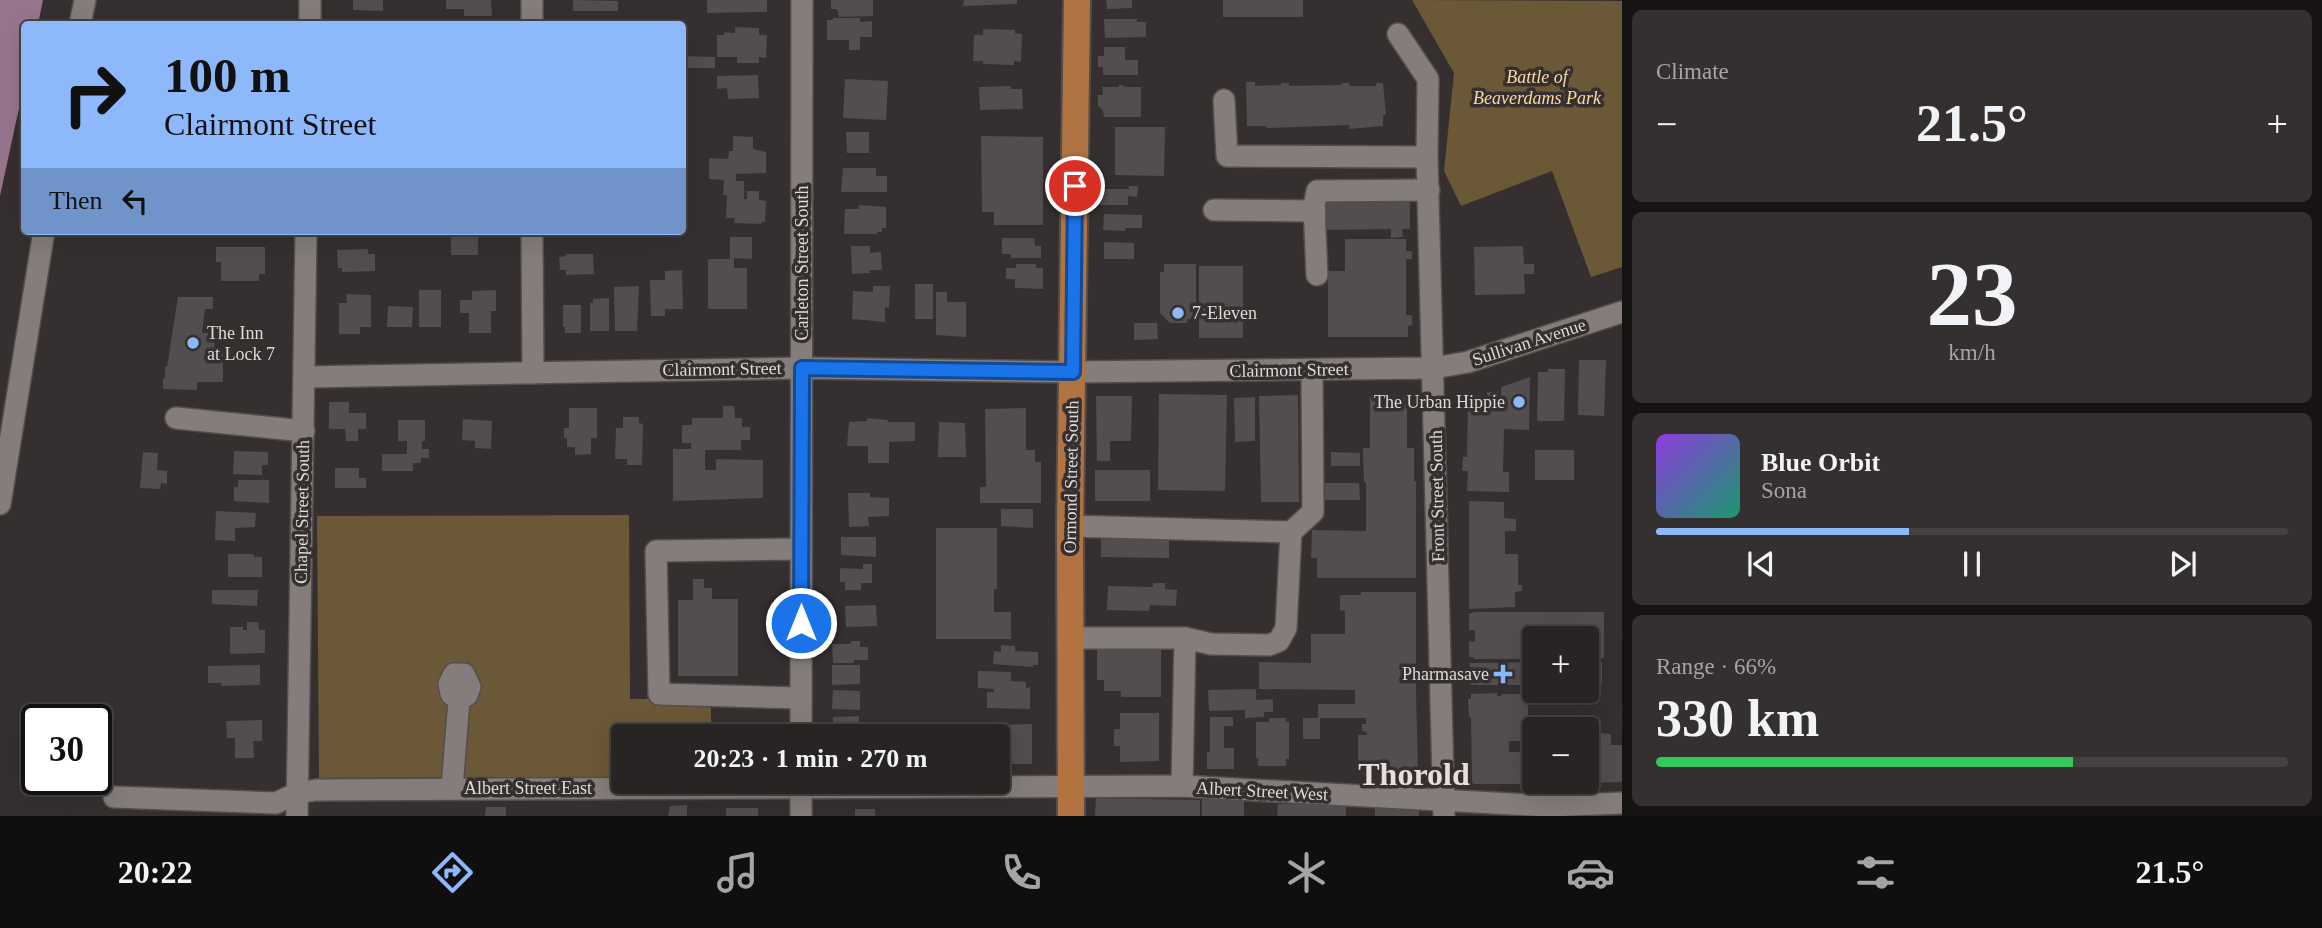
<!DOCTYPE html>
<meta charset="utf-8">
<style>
body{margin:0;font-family:Georgia,serif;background:#343030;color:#f1f3f6;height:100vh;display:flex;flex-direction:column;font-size:26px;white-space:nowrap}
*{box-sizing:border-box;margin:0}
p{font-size:23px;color:#a5a4a6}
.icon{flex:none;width:38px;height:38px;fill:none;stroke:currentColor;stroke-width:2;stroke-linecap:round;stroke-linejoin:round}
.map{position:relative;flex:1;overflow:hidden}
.panel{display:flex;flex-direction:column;gap:10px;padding:10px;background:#161413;width:700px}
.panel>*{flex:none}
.banner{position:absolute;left:21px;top:21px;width:665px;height:214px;border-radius:7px;box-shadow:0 7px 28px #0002,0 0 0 2px #444141;background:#8db9fc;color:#111;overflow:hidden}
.tools{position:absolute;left:1522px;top:626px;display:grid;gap:14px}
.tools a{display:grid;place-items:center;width:77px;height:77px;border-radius:7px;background:#282423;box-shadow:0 7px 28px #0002,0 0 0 2px #444141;font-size:35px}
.speed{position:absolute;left:21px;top:704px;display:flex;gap:14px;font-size:35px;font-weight:700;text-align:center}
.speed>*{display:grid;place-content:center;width:91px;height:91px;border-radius:50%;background:#282423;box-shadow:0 7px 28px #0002,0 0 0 2px #444141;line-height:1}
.speed .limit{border:4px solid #111;border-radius:10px;background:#fff;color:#111}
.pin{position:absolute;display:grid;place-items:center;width:60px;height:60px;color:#fff;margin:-30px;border:4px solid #fff;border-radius:50%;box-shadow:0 2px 7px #0007}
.me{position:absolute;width:77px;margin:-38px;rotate:0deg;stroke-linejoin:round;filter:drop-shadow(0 0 5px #0008)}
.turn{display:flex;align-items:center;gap:24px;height:147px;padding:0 28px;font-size:32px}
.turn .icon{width:91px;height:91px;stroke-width:2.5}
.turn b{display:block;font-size:49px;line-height:60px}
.then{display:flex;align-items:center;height:66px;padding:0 28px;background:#0003;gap:14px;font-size:26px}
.big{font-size:52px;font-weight:700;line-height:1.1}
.panel .card{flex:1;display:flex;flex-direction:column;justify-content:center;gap:10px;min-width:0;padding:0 24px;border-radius:10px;background:#343030}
.panel .dial{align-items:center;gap:0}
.dial b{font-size:91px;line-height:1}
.song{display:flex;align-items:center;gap:21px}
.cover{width:84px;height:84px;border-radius:10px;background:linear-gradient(135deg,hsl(270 70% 55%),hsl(160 70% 35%))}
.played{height:7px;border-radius:4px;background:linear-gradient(90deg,#8db9fc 40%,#444141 40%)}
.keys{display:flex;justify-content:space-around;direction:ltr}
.heat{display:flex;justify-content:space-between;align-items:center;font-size:38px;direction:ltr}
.charge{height:10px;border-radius:5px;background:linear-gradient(90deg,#34c759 66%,#444141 0)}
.trip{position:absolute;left:611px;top:724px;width:399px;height:70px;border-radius:7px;background:#282423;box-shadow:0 7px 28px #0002,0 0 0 2px #444141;font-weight:700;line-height:70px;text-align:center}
.dock{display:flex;height:112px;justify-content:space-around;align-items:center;background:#100e0e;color:#a5a4a6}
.dock .icon{width:49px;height:49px}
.dock .current{color:#8db9fc}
.dock b{font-size:32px;color:#f1f3f6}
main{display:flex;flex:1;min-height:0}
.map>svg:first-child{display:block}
.green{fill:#6b5836}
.water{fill:#97758e}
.building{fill:#524d4e}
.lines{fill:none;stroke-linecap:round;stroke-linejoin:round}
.minor-casing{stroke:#524e4d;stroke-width:24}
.major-casing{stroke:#524e4d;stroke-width:30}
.minor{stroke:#847d7c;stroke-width:21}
.major{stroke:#b07341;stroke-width:26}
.route-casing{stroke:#114b97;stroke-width:18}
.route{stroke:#1a73e8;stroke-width:12}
.poi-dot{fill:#8db9fc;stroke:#35302f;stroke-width:2.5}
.labels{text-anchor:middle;stroke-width:7;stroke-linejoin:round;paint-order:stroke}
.park-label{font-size:18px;font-style:italic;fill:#fcd99e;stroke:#35302f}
.street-label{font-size:18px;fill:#dddad9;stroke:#35302f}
.poi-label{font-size:18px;fill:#dddad9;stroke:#35302f;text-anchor:start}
.town-label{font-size:32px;font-weight:bold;fill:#e6dfde;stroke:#35302f}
</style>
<main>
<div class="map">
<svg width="1622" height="816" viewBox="0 0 1622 816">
<rect width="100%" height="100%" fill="#35302f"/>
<g class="green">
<path d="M1412,0L1622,1V267L1591,277L1552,171L1461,206L1444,171L1454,73Z"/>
<path d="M629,515L630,699H711V737H623V777L319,778L317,516Z"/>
</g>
<path class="water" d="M0,0H43L38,24H24V85L0,196Z"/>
<g class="building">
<path d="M353,0H383V11L353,10Z"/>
<path d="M446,0H491L492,16H464V9H446Z"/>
<path d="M573,0L618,1V11H573Z"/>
<path d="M707,0H767V12L707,13Z"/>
<path d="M831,0H873V16L839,17L837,9H831Z"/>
<path d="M964,0H1017V4L963,6Z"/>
<path d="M1106,0H1132V8L1107,9Z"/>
<rect x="1223" y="0" width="80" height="17"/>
<path d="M833,18H860V22L872,21V37H860V50H849V40H827V20H833Z"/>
<path d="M1104,19H1137V22H1146V37L1105,38Z"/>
<path d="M735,27L759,28V35H767L766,58L759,57V63H737V57H717V35H724V32L735,33Z"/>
<path d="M983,29L1015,30V33L1022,34L1021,62L1014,61V65L983,64V61H973L974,35H983Z"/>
<path d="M1104,47H1125V60H1138V75H1103V67H1098V56H1104Z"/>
<path d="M682,56L715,57V68H682Z"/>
<path d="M758,75L759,98L728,99L727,88L717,89V76Z"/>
<path d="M845,79L888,81L886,120L843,118Z"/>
<path d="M1246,82H1255V86L1281,85V83H1289V86L1342,85V83H1349L1350,86H1376V83H1383L1386,115H1383V126L1349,129V125L1267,128L1266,126H1247Z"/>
<path d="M1119,85H1123L1124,87H1141V117H1104L1103,110L1098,106V95H1103L1102,87H1119Z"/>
<path d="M1011,86V89H1022L1023,109L980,110L979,87Z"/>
<path d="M1115,127H1165L1164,176L1115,175Z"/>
<path d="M846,132H869V153H847Z"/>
<path d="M733,136L753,137V149L766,152V173L736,174V181H744V199H747V191H759V200L766,201L765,222H761V224L734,223L735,218H726L727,195H723L724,180L709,179V158L728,159L729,151H733Z"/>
<path d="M981,136L1043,137V225H994V212H982Z"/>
<path d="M843,168H876V176H887V192H841Z"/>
<path d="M1129,186H1138L1137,197L1128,196V205H1097L1098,189H1129Z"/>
<path d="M1322,197H1410V229H1402L1403,237L1391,238V229L1323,230Z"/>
<path d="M859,205L886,207V228H882V232H877V234H844L845,209H859Z"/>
<path d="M1104,214L1142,215V228H1125V231L1103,230Z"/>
<rect x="451" y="237" width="27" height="18"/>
<path d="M730,237H752V259L734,258V268H747V309H708V259H730Z"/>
<path d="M1002,238H1034L1035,246H1041V258H1011V254H1002Z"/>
<path d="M1345,239H1406V251H1412V259H1406V315H1412V325L1408,326V337H1328V271H1345Z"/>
<path d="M1104,242L1134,243V259H1104Z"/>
<path d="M851,246H870V253L881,252L882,270H869L870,273L852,274Z"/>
<path d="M1523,246L1524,264H1534V274H1524L1525,294L1475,295L1474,247Z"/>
<path d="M216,247H265V274H259V281H221V262H216Z"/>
<path d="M368,249V254H375V271L342,272V268H338L337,250Z"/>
<path d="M566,254H593L594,274L566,275V270H560L559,257L566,256Z"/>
<path d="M1016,264H1036V268H1043V289L1015,288V279H1006V268H1016Z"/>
<path d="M1164,264H1196V319H1187V323H1170L1160,313V272H1164Z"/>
<rect x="1199" y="266" width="44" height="72"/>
<path d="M682,270L683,309H665V316H651L650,280H665V271Z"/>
<rect x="915" y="284" width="18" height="35"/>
<path d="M639,286L637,331H615L614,287Z"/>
<path d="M873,286H890L889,308L885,307V322L852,319L853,291L873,292Z"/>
<rect x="419" y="290" width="22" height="37"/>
<path d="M496,290V311H491V333H469V313H460V300H472V291Z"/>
<path d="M936,292H947V302H966V337L936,335Z"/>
<path d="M346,294L371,295V327H360V334H339V303H347Z"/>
<path d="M178,297H213V309H205L202,333H215L214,352H223V382H197V390L163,389V378H165V367H167Z"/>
<path d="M609,298V331H590V303H593V299Z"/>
<path d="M563,305H581V333H565V327H563Z"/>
<path d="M388,306L413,307L412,327H387Z"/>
<path d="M1134,323H1157L1158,339L1134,340Z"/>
<path d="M1579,360H1606L1604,416L1578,415Z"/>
<path d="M1548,369H1565L1564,421H1537L1538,372H1548Z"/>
<path d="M1530,377L1529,430L1504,429L1503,472H1509V492L1467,491L1468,471H1462L1463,457H1467L1468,395L1487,396V392H1498V396H1501V387Z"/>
<path d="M1159,394L1227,395L1225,491L1158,490Z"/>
<path d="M1298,395L1299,502H1261L1259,396Z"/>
<path d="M1096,396H1132L1131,441H1110V461H1097Z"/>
<path d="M1370,396L1407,397V448H1414V481H1416V578H1317V558H1311L1312,530L1366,531V483L1364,481L1363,451V448H1370Z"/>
<path d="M1255,397V441L1235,442L1234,398Z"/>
<path d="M329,402H349V413H366V429H358V441H346L345,429H329Z"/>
<path d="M723,406H734L735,418H742V427H750V440H741V450H705V470H716V459L763,460V498L673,501V449H691V443H682V425H692V418H723Z"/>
<path d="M569,408H597V438H591V454L575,455V447H567V438H564V428H569Z"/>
<path d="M1026,408V450H1035V462H1041V503H980V487H986L985,409Z"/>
<path d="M623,417H639V423L643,424L642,465H627V459H615L616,428H623Z"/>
<path d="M867,418L888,420V422H915V441L889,442V463H868V446H847L849,422L867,421Z"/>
<path d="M463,419L492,421L491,449L475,448V441L462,440Z"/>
<path d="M398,420H425V441H422V449H429V458H421V463H413V471H382V454H407V441H398Z"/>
<path d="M939,422L965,423L966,457H938Z"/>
<rect x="1535" y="450" width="39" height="30"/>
<path d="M234,451L268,452V465H262V475L233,474Z"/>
<path d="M143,452L158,453L157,470L167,471V484L161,483L160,489L140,488Z"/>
<path d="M1331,452L1360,453V466H1331Z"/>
<path d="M335,468H359V478H366V488H335Z"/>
<rect x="1095" y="470" width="55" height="31"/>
<path d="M238,480H269V503L234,501V487H238Z"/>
<path d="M1325,483H1359L1360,500H1325Z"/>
<path d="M848,493H870V497L889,498V516L868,517L869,526L849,527Z"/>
<path d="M1469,501L1504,502V518L1516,519V531H1505V554H1518V585H1522V591L1515,592V607L1469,609Z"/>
<path d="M1001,509H1033V528L1001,526Z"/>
<path d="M216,511L256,513L255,527L235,528V541L215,540Z"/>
<path d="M936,528H997V589H994V612H1011V639H936Z"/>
<path d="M841,537H876V557L841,555Z"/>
<path d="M1101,538L1169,539V558L1101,557Z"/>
<path d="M228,554H254V557H262V577H228Z"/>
<path d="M863,564H872V583H861V590H845V582H840V568L863,569Z"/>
<path d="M693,579H704V588H712V599H738V676H678V600H693Z"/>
<path d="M1153,583H1165V589L1177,590L1176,606L1150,605L1149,611L1107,610L1108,586L1153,587Z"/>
<path d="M212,590H258L257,606L212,604Z"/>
<path d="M1361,592H1416V691L1418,772L1370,771V774H1362V768H1358V735H1367V732L1362,731V724H1366V718H1320V739H1303V718H1318V704H1355V690L1259,689V662L1311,663V634H1345V611L1340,610V595H1361Z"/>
<path d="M876,605L877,626L846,627L845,606Z"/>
<path d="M1474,612H1604V658H1587V639H1535V659H1474V657H1469V641L1475,642V630H1469V614Z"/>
<path d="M247,622H258L259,630H265V653L230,654V627H243V630H247Z"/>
<path d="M851,641H860V647H868V660H854V663H833L832,644H851Z"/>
<path d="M1097,643L1161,644V697H1121V691H1104V680H1097Z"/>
<path d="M1001,645L1015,646V651L1038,652V665H1033V667L993,664L994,651L1001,652Z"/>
<path d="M1535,662V685H1470V663Z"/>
<rect x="1587" y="662" width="15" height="22"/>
<path d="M260,665V685L221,686L222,683H208V666Z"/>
<path d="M832,665H860V684L832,685Z"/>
<path d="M978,671L1011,672V681L1026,682V688L1030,687V709L987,708V692H994V689L978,688Z"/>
<path d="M1256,689V700L1273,699V712H1264V717L1245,718V710L1209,711L1208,690Z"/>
<path d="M833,690L860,691V710L832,709Z"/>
<path d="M1497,693V696H1502L1501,694H1528V716H1534V741H1509V752H1520V766H1535V784H1472L1471,717H1469L1468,699H1471V694Z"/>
<path d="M1120,713H1159V761L1120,762V746H1114V729H1120Z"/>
<path d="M859,716V736H833V717Z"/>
<path d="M1210,717H1233V726H1224V748H1234V769H1207V752H1210Z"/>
<path d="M1269,718H1286V722H1289V759H1286V766H1258V758H1256V722H1269Z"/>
<path d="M262,720V741H253L254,758H235V738H227L226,721Z"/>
<path d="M1032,724V764H1001L1000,725Z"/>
<rect x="719" y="725" width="29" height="12"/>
<path d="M929,726L930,737H905V727Z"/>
<path d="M1587,732L1611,734V745H1622V782L1587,783Z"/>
<path d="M1096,798L1200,800V816H1095Z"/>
<rect x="1202" y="799" width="42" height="17"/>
<path d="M1375,802L1419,803V816H1375Z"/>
<path d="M1278,804H1346V816H1277Z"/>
<path d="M687,805V816H668L670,806Z"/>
<path d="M486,807H506V816H485Z"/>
<rect x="726" y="808" width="32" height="8"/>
<rect x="855" y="809" width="20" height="7"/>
</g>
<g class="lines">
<defs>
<g id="minor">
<path d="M532,0V24"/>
<path d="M80,24L85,0"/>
<path d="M310,24V0"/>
<path d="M1398,34L1428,79L1427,157L1444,816"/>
<path d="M1224,100L1227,156L1427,157"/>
<path d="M1214,210L1315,211"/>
<path d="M532,231L533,373"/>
<path d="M1317,275L1314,206L1317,191L1429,190"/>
<path d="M304,377L802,368L1073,372L1434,368L1468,362L1622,312"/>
<path d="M176,418L304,431"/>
<path d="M0,504L44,231"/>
<path d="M1070,526L1291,532L1313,512L1312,370"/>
<path d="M1071,638H1185L1211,644L1269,645L1279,641L1286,628L1291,532"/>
<path d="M800,698L659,694L656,551L801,549"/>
<path d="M801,737L802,0"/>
<path d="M801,782V816"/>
<path d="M1182,786L1185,638"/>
<path d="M452,788L459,700L451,694L449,684L454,674H464L470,687L467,695L459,700"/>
<path d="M114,797L276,803L297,793L316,790L1182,786L1549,806L1622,803"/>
<path d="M297,816L306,231"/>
</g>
<path id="major" d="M1071,816L1070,526L1077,0"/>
</defs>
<use href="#minor" class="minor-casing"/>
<use href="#major" class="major-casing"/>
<use href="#minor" class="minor"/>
<use href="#major" class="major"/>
</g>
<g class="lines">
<defs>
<path id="route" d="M801,623L802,368L1073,372L1075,186"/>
</defs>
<use href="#route" class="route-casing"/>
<use href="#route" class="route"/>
</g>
<g class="poi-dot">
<circle cx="1178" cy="313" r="7"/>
<circle cx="193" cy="343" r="7"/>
<circle cx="1519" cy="402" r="7"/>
<path d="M1499.5 663.5h7v7h7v7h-7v7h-7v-7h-7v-7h7z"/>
</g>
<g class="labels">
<g class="park-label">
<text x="1537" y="83">Battle of<tspan x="1537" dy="21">Beaverdams Park</tspan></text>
</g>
<g class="street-label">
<text transform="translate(802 263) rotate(-90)" y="6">Carleton Street South</text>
<text transform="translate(1529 342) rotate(-18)" y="6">Sullivan Avenue</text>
<text transform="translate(722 369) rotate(-1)" y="6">Clairmont Street</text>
<text transform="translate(1289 370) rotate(-1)" y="6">Clairmont Street</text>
<text transform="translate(1071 477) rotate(-89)" y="6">Ormond Street South</text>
<text transform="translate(1437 496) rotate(-91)" y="6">Front Street South</text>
<text transform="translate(302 512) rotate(-89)" y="6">Chapel Street South</text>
<text x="528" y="794">Albert Street East</text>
<text transform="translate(1262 791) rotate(3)" y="6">Albert Street West</text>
</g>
<g class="poi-label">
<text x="1192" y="319">7-Eleven</text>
<text x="207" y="339">The Inn<tspan x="207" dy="21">at Lock 7</tspan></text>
<text x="1505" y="408" text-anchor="end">The Urban Hippie</text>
<text x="1489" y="680" text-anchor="end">Pharmasave</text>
</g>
<g class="town-label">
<text x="1414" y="785">Thorold</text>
</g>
</g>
</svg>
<div class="tools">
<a>+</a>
<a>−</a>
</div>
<div class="speed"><div class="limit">30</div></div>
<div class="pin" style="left:1075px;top:186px;background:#d93025"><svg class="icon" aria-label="arrive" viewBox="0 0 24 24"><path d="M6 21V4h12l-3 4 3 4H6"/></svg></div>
<svg class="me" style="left:801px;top:623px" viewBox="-20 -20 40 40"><circle r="17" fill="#1a73e8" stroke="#fff" stroke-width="3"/><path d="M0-11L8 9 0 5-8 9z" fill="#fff"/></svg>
<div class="trip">20:23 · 1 min · 270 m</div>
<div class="banner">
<div class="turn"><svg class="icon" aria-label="right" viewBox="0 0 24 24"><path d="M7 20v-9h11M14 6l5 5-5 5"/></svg><div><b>100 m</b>Clairmont Street</div></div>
<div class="then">Then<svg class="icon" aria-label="left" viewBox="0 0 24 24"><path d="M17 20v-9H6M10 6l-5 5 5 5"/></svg></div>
</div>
</div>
<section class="panel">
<div class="card"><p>Climate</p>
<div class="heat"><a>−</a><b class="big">21.5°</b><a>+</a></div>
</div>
<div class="card dial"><b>23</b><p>km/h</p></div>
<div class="card">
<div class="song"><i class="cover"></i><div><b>Blue Orbit</b><p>Sona</p></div></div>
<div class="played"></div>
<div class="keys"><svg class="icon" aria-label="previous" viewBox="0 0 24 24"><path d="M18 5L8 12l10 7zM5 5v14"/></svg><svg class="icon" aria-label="pause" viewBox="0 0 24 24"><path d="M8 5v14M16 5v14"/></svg><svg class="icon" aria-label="next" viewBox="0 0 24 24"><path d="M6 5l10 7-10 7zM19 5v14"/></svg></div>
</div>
<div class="card"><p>Range · 66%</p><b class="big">330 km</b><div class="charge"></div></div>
</section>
</main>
<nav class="dock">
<b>20:22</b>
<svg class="icon current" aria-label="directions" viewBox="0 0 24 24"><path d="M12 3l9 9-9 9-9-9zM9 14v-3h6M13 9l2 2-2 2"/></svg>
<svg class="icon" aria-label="music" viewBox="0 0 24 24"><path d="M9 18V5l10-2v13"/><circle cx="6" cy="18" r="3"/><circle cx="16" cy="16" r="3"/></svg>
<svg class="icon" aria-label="phone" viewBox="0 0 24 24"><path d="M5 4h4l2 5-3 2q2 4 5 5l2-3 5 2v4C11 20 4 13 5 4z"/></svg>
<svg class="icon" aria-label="climate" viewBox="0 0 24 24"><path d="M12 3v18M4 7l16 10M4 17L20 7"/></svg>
<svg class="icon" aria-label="car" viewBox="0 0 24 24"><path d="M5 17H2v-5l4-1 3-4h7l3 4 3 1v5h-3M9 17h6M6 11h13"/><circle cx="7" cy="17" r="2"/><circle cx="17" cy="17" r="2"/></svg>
<svg class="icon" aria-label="filters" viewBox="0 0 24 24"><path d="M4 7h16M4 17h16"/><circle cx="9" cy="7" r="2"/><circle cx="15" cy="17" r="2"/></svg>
<b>21.5°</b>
</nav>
